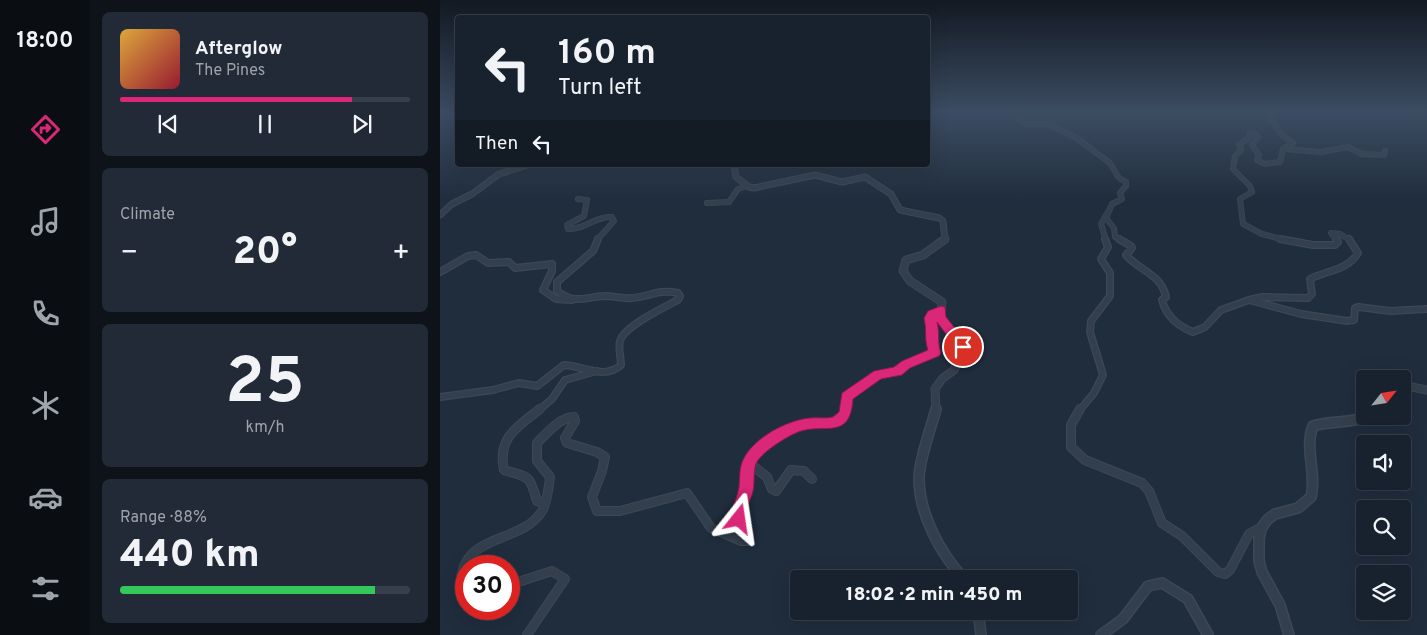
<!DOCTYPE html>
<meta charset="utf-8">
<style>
body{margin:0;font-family:Overpass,sans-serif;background:#212a36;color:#f1f3f6;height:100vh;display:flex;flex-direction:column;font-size:19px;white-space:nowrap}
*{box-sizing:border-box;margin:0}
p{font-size:16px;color:#9fa4aa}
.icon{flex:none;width:28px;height:28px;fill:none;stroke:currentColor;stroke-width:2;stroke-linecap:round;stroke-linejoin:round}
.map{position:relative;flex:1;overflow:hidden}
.drawer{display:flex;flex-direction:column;gap:12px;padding:12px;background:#0d1319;width:350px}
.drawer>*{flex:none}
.guide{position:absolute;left:15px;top:15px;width:475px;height:152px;border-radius:5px;box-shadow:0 5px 20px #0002,0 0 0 1px #363f4a;background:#18222e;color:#f1f3f6;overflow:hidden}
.needle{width:32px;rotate:60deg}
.fabs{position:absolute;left:916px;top:370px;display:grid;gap:10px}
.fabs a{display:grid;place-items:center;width:55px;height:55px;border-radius:5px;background:#18222e;box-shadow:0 5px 20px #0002,0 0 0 1px #363f4a;font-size:25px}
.speed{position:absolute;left:15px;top:555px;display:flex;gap:10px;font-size:25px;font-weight:700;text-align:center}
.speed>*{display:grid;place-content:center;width:65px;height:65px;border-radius:50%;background:#18222e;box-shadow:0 5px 20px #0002,0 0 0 1px #363f4a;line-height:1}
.speed .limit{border:8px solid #d22;background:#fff;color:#111}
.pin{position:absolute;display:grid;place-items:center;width:42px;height:42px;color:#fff;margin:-21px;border:2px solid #fff;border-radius:50%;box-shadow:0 1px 5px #0007}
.me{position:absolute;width:55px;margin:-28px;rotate:15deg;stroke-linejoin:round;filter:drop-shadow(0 0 4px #0008)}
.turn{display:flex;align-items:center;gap:18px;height:105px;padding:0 20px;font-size:22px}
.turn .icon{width:65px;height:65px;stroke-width:2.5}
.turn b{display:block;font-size:35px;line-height:42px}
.then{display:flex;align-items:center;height:48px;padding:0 20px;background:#0003;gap:10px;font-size:19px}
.big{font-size:38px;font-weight:800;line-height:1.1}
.drawer .tile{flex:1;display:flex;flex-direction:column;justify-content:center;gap:8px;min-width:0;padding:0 18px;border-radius:8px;background:#212a36}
.drawer .dial{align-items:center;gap:0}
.dial b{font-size:65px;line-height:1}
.song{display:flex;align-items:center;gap:15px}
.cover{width:60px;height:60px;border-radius:8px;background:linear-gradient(135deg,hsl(40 70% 55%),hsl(350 70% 35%))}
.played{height:5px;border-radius:2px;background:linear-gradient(90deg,#db2777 80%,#363f4a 80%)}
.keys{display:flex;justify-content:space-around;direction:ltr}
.heat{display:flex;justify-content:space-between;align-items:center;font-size:28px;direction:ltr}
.charge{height:8px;border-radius:4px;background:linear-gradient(90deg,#34c759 88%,#363f4a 0)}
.trip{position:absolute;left:350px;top:570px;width:288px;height:50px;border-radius:5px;background:#18222e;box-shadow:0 5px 20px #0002,0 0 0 1px #363f4a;font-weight:800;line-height:50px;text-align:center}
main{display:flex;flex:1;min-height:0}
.tab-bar{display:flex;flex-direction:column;width:90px;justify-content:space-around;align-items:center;background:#0a0e12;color:#9fa4aa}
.tab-bar .icon{width:35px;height:35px}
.tab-bar .current{color:#db2777}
.tab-bar b{font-size:22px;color:#f1f3f6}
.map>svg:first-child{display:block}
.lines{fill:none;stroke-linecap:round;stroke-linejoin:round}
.minor-far2-casing{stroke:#3d4856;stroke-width:6}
.minor-far1-casing{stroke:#3d4856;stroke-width:8}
.minor-casing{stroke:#3d4856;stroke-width:10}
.tertiary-far2-casing{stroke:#3d4856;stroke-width:7}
.tertiary-far1-casing{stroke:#3d4856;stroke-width:9}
.tertiary-casing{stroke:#3d4856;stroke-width:12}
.minor-far2{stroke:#343f4d;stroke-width:4.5}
.minor-far1{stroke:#343f4d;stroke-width:5.5}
.minor{stroke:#343f4d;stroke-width:8}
.tertiary-far2{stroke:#343f4d;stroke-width:5}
.tertiary-far1{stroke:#343f4d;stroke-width:7}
.tertiary{stroke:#343f4d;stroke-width:9}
.route{fill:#db2777;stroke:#8e194d}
</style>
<main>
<nav class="tab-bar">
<b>18:00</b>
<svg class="icon current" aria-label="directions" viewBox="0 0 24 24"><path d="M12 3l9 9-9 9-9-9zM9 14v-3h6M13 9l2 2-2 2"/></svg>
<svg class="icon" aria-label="music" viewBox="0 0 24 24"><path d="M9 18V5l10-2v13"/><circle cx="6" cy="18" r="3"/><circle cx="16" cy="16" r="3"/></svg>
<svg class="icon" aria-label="phone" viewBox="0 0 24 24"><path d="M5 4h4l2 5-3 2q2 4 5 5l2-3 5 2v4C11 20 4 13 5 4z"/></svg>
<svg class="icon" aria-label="climate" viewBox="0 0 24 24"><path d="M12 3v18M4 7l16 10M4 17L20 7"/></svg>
<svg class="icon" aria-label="car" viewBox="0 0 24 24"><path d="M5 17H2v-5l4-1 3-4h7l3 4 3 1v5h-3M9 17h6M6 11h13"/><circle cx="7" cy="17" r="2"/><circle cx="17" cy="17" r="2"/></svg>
<svg class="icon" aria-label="filters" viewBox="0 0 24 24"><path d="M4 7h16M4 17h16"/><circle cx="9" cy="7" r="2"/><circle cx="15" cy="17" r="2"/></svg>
</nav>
<section class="drawer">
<div class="tile">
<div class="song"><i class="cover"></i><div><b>Afterglow</b><p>The Pines</p></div></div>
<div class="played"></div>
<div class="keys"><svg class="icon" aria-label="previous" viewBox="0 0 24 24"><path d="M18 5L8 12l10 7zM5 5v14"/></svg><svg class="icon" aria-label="pause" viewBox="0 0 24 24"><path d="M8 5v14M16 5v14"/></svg><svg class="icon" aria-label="next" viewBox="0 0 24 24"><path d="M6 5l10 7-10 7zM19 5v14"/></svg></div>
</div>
<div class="tile"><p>Climate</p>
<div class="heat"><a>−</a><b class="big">20°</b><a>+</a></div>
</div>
<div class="tile dial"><b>25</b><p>km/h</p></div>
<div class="tile"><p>Range · 88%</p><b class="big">440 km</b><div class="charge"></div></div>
</section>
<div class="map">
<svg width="987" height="635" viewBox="0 0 987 635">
<rect width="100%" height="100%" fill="#202d3d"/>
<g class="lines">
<defs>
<g id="minor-far2">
<path d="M574,111L585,124H609L638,139L670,163L679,178L686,182V186L680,193L682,199L672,204L666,218L674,228L675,237L681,240"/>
<path d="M832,111L831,120L842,135L853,143L843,149L840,162L825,164L817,160L819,155L812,145L818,137L816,134L810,133L808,139L799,144L801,150L795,156L793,169L810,186L812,192L800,199L803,224L822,234L845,240"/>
<path d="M982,111L987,113"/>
<path d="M0,115L18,117"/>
<path d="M845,149L881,152L908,147L922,154L944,155L945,151"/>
<path d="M138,199L147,200L144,216L127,225L128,229C145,230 155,216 172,217L174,221L157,240"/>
<path d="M267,203L289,202L298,189L307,186"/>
<path d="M666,240L661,224L668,212"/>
<path d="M897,240L891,233L900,234L910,240"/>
</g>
<g id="minor-far1">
<path d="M679,239L691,246L692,248L686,255C700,271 721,274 726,297L722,300C726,316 738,326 753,332L765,327L781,310L809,300"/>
<path d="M840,239L873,245H895L898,242L896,239"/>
<path d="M909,239L918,253C907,271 887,270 870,279L872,294L868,298L822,297L809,300L861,314L907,321L914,320L915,308L919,307L950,311L987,309"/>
<path d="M0,272L28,256L36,255L48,263L69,262L75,268L112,264V271L103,290L116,299L132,300"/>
<path d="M0,397L53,390L79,383L97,386L124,365C143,366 165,380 181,365C181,358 178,348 180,341C184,326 225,307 238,300L240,296L238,293C217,289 212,296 192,298C183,299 174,296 165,296C144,297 136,305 117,291V282L153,251L158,239"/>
<path d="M98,411L112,399L125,380L157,371"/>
<path d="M405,411L406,396L438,374L458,372L466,364L495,353C491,341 493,330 490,318L501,310"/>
<path d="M639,411L654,393L663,375L650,332L651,321L670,296V273L661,259L668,247L665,239"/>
</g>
<g id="minor">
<path d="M100,409C77,427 57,438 64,470C90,478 89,474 97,501L104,503"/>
<path d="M640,409L631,425V447L645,460L702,483L709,491L722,523L742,536L778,572L785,574L790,570L809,534L823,526"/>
<path d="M309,463L327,477L332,489L336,491L351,470L364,471L372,479"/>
<path d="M26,585L21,580C25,532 82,544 102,511C107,503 109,486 110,477L97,461V443C106,434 120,417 134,417L135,421L125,438L127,443L157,452L165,457L162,471L152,497L157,511H180L247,493L271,528L301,541H307L309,534C294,515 301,513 305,492C308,482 307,472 311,462C317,448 351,425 366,424C381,422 394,426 405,414V409"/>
<path d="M69,585L112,571L125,579L87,635"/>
</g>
<g id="tertiary-far2">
<path d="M294,165L296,177L309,187L314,188L375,175L402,182L425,177L451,194L460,210L499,218L503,221L505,240"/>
<path d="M0,215L12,204L32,194L59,174L87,165"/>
</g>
<g id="tertiary-far1">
<path d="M962,385L987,390"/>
<path d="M496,411L495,389L502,379L514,370L524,350L500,318L502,302L470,281L463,271L466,260L483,255L505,239"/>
</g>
<g id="tertiary">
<path d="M496,409C491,428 479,460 479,478C479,514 500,553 524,579"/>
<path d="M538,611L541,635"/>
<path d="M661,635L683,619L708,586L722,583L748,599L768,635"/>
<path d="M849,635L840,605L822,572L819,561V539L821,529L827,520L835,514L858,508L871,497C877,473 864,449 873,426C892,420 911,424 929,416"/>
</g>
</defs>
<use href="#minor-far2" class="minor-far2-casing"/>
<use href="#minor-far1" class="minor-far1-casing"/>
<use href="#minor" class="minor-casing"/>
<use href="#tertiary-far2" class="tertiary-far2-casing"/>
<use href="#tertiary-far1" class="tertiary-far1-casing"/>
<use href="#tertiary" class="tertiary-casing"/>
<use href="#minor-far2" class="minor-far2"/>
<use href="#minor-far1" class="minor-far1"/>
<use href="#minor" class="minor"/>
<use href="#tertiary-far2" class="tertiary-far2"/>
<use href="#tertiary-far1" class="tertiary-far1"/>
<use href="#tertiary" class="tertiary"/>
</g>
<linearGradient id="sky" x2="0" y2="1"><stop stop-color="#121922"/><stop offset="0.56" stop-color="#3c4c62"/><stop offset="1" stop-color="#3c4c62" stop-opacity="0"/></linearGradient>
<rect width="987" height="200" fill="url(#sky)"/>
<path class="route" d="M501,306L505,307L506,317L527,343V350H518L497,322C500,333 497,342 501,353L499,356L470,368L462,375L441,379L413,399C410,443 382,421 356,433C346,437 319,454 316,464C313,472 315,482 313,491C312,497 308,503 307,509C305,514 306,519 304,524L299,526L293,524C288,510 297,501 299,487C300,478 299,468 303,460C313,438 347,420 370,418C378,417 386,419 393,417L399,412L402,393L434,371L454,367L462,361L488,350C484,339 487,330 484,318L488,311Z"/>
</svg>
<div class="fabs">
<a><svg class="needle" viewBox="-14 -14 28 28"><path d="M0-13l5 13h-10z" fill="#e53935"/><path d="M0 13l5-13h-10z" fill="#9fa4aa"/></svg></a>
<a><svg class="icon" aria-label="sound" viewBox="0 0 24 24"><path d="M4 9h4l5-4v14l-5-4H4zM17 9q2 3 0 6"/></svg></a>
<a><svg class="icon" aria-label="search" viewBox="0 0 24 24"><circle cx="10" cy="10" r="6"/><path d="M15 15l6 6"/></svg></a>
<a><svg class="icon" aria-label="layers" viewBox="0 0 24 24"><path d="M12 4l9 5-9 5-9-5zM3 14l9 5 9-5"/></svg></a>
</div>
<div class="speed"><div class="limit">30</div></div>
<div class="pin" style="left:523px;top:347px;background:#d93025"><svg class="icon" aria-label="arrive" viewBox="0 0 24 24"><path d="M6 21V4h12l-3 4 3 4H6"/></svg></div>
<svg class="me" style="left:299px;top:519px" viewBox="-20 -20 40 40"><path d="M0-17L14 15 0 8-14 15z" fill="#db2777" stroke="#fff" stroke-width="4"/></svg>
<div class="trip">18:02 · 2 min · 450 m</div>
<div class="guide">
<div class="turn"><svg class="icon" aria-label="left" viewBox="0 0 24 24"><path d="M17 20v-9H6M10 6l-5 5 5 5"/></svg><div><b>160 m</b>Turn left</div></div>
<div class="then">Then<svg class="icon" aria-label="left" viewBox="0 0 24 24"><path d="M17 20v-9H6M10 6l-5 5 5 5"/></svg></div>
</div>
</div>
</main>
